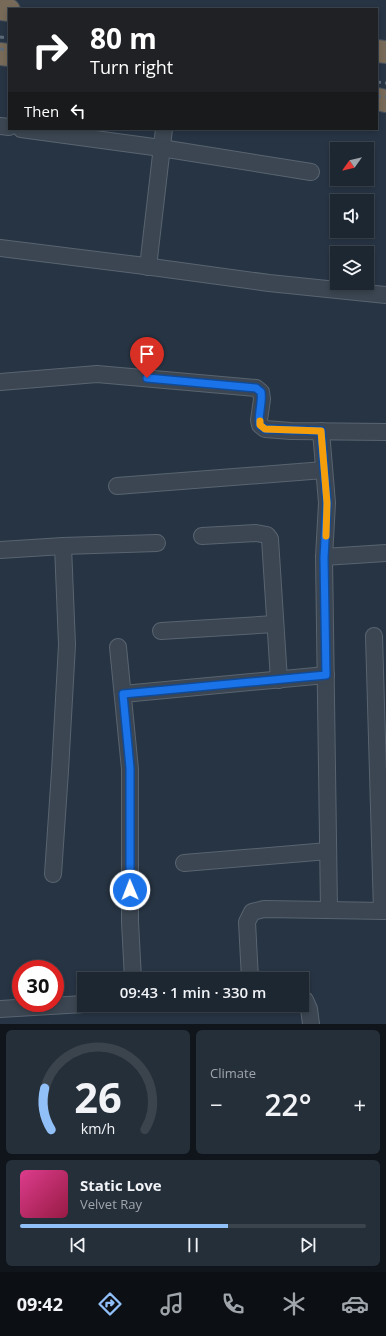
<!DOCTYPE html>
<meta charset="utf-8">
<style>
body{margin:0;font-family:"Open Sans",sans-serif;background:#252f3a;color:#f1f3f6;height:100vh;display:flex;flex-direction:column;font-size:15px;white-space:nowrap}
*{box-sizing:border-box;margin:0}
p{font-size:13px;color:#a0a5ac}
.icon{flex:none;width:22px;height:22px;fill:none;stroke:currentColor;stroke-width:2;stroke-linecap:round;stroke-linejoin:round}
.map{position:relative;height:1024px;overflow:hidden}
.details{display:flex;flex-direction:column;gap:6px;padding:6px;background:#10151c;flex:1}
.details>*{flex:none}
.hud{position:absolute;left:8px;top:8px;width:370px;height:122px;border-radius:0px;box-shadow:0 2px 6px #0003,0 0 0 1px #3b444d;background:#202124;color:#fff;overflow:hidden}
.needle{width:26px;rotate:236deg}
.tools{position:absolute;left:330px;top:142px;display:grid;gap:8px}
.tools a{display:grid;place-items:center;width:44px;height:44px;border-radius:0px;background:#1d2732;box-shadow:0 2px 6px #0003,0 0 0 1px #3b444d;font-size:20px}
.speed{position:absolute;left:12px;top:960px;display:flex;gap:8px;font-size:20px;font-weight:700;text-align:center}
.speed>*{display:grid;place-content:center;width:52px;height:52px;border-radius:50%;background:#1d2732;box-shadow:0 2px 6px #0003,0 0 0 1px #3b444d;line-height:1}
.speed .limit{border:6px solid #d22;background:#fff;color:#111}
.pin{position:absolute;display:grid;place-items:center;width:34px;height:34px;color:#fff;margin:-41px -17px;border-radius:50% 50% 50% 0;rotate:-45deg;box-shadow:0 0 4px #0007}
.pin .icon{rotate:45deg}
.me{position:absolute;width:44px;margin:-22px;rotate:359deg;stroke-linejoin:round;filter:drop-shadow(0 0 3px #0008)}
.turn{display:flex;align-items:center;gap:14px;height:84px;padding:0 16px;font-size:18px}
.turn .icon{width:52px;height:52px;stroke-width:2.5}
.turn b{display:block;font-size:28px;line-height:34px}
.then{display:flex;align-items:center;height:38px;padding:0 16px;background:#0003;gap:8px;font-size:15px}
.big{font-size:30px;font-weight:600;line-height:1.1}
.details .tile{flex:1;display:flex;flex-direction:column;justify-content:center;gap:6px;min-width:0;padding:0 14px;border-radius:6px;background:#252f3a}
.details .dial{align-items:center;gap:0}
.dial svg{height:104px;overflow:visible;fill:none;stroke:#3b444d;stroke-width:7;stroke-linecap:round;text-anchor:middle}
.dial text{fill:#f1f3f6;stroke:none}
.song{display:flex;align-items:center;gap:12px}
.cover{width:48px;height:48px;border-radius:6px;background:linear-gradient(135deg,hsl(330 70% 55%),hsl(340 70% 35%))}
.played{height:4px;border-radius:2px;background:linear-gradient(90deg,#91bff8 60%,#3b444d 60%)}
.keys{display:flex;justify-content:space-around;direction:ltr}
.heat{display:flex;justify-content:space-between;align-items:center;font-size:22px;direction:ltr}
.details .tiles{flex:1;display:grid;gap:6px;grid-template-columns:1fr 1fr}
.tile:last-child{grid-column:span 2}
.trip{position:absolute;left:77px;top:972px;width:232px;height:40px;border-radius:0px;background:#1d2732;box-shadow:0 2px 6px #0003,0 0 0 1px #3b444d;font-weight:600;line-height:40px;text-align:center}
.dock{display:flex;height:64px;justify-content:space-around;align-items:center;background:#0c1014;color:#a0a5ac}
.dock .icon{width:28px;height:28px}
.dock .current{color:#91bff8}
.dock b{font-size:18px;color:#f1f3f6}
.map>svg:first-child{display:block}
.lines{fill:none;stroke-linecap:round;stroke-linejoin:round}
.street-casing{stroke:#596470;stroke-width:18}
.highway-casing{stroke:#46515d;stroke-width:24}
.street{stroke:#3b4652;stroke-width:16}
.highway{stroke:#786a58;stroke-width:22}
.rail{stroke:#5d6b79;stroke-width:3;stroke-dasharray:4 4;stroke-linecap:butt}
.route-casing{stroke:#114b97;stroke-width:10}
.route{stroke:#1a73e8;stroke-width:7}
.slow{stroke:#f59e0b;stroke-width:7}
</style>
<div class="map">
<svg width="386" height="1024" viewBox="0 0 386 1024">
<rect width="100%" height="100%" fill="#273443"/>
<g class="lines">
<defs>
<g id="street">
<path d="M0,126L9,127"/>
<path d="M21,129L161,148L311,172"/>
<path d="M0,248L137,265L269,283L386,295"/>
<path d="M148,267L164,129"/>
<path d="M0,382L97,374L256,388L261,392L262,399L259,420L260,425L265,429L291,431L386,432"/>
<path d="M321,431L327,503L324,557L329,910"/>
<path d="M117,486L324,470"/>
<path d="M202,536L256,533L267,535L270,539L279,680"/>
<path d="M0,550L63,546L157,543"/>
<path d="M324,557L386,553"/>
<path d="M161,631L275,624"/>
<path d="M374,636L382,911"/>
<path d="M118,647L130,769V922L133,979"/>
<path d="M123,694L326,675"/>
<path d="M184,863L328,851"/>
<path d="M53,874L60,771L67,645L63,546"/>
<path d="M250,979L247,922L252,912L264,909L386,911"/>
<path d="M302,999L305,1000L309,1009L311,1024"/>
<path d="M0,1009L84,1004"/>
</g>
<g id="highway">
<path d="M0,9L9,10"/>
<path d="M377,51L386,52"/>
<path d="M0,54L9,55"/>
<path d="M377,99L386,101"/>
</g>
</defs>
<use href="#street" class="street-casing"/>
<use href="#highway" class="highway-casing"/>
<use href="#street" class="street"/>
<use href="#highway" class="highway"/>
<g class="rail">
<path d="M0,37L9,38"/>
<path d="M0,49L9,50"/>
<path d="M377,82L386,83"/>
<path d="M377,96L386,97"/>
</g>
</g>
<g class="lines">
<defs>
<path id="route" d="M130,890V768L123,694L326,675L324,558L327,503L321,431L265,429C264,428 261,426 260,425C257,419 263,401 261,392L256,388L147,378"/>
</defs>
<use href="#route" class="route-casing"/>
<use href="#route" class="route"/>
<path class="slow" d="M260,421V425L265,429L321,431L327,503L326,536"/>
</g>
</svg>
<div class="tools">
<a><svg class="needle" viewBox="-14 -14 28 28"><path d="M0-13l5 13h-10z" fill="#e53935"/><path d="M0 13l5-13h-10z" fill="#a0a5ac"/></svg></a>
<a><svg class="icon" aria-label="sound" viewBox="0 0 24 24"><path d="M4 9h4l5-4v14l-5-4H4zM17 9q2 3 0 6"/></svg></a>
<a><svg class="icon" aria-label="layers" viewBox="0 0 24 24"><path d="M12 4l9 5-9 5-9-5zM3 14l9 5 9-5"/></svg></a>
</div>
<div class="speed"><div class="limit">30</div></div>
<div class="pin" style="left:147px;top:378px;background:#d93025"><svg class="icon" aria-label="arrive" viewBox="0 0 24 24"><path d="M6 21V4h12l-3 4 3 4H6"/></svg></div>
<svg class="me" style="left:130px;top:890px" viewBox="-20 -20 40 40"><circle r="17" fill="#1a73e8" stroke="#fff" stroke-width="3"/><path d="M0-11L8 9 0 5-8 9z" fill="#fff"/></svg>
<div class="trip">09:43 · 1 min · 330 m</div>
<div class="hud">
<div class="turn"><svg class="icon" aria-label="right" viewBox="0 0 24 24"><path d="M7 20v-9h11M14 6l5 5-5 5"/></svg><div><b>80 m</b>Turn right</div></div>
<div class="then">Then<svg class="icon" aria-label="left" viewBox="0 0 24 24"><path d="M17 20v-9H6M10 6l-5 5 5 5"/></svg></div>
</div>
</div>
<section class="details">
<div class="tiles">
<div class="tile dial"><svg viewBox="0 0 100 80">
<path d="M14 69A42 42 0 1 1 86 69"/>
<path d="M14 69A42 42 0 0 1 9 37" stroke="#91bff8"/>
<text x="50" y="56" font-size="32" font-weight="700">26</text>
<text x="50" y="72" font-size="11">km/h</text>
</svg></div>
<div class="tile"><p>Climate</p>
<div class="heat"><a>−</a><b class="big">22°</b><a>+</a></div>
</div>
<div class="tile">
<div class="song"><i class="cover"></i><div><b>Static Love</b><p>Velvet Ray</p></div></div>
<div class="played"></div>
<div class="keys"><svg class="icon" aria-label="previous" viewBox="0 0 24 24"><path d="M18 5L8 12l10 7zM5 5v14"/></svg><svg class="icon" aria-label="pause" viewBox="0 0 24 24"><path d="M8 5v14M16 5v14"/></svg><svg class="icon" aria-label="next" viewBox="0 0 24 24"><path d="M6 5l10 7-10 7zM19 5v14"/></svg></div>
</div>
</div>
</section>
<nav class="dock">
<b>09:42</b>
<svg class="icon current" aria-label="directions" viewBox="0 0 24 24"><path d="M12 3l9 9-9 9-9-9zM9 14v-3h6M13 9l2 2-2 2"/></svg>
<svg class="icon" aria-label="music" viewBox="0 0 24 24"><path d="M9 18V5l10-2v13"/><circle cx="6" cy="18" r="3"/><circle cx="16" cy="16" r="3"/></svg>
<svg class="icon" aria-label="phone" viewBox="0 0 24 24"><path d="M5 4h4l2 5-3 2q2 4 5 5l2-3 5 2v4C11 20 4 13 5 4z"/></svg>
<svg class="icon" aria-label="climate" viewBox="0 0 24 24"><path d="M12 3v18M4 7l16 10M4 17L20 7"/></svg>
<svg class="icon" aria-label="car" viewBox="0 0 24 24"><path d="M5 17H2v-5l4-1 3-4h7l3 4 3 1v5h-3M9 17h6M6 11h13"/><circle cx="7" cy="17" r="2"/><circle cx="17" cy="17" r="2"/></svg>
</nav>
